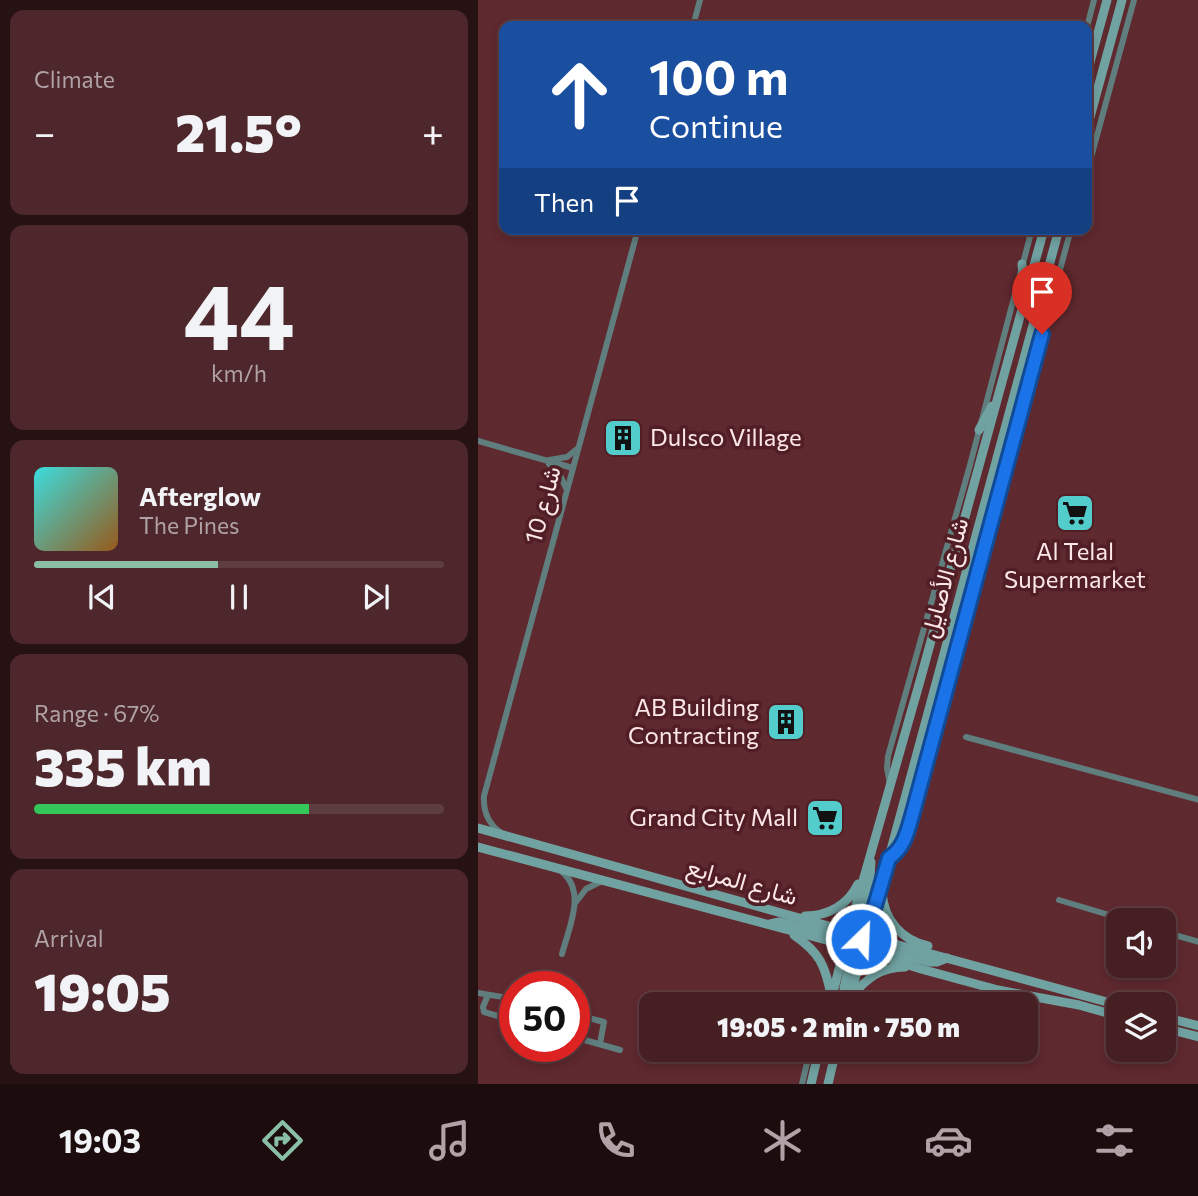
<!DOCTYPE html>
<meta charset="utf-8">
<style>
body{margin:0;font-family:Commissioner,Vazirmatn,sans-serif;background:#4d272b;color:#f1f3f6;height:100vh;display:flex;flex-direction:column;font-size:26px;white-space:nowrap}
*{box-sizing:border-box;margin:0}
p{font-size:23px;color:#b0a2a6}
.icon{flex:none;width:38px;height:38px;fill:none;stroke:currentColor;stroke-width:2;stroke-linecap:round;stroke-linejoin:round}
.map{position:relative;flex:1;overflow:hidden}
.side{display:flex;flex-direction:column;gap:10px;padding:10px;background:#261113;width:478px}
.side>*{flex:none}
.top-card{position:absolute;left:21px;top:21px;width:593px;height:214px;border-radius:14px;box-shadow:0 4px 10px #0003,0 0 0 2px #5e3d41;background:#1a4fa0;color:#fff;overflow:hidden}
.fabs{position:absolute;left:628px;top:908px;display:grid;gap:14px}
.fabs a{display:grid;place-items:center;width:70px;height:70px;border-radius:14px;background:#461f23;box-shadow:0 4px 10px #0003,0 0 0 2px #5e3d41;font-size:35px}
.speed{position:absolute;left:21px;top:971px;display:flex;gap:14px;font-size:35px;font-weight:700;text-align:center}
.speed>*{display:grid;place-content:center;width:91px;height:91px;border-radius:50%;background:#461f23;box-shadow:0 4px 10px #0003,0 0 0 2px #5e3d41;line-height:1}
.speed .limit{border:10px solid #d22;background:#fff;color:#111}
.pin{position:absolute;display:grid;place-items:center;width:60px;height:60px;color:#fff;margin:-72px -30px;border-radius:50% 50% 50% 0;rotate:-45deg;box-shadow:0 0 7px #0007}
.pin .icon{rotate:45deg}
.me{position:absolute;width:77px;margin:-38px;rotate:24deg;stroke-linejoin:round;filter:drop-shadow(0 0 5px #0008)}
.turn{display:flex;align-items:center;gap:24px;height:147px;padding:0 35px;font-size:32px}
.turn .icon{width:91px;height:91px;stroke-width:2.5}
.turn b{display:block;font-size:49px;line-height:60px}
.then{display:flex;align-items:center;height:66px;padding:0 35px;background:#0003;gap:14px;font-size:26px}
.big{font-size:52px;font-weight:800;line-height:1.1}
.side .card{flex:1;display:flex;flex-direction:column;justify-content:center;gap:10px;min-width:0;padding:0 24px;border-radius:14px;background:#4d272b}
.side .dial{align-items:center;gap:0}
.dial b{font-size:91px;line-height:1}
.song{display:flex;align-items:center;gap:21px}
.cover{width:84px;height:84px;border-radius:10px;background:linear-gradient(135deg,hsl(180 70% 55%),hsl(30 70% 35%))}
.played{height:7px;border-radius:4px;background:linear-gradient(90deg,#8abfa5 45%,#5e3d41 45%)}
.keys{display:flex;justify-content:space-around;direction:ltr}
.heat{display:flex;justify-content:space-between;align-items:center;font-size:38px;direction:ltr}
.charge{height:10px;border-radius:5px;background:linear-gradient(90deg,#34c759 67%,#5e3d41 0)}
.trip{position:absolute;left:161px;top:992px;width:399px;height:70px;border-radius:14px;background:#461f23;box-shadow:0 4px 10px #0003,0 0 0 2px #5e3d41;font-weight:800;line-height:70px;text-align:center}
.tabs{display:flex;height:112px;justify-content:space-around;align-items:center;background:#1c0c0e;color:#b0a2a6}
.tabs .icon{width:49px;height:49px}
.tabs .on{color:#8abfa5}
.tabs b{font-size:32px;color:#f1f3f6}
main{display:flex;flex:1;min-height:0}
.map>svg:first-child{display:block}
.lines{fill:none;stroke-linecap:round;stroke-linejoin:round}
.street{stroke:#5f7e7d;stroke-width:6}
.secondary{stroke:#70a2a1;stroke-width:9}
.route-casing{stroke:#114b97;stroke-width:18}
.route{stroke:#1a73e8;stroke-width:12}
.labels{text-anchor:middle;stroke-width:7;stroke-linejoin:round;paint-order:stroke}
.poi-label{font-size:24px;fill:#fce7e8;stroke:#521e25;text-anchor:end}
.street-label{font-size:24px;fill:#fce7e8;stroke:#521e25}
</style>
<main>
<section class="side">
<div class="card"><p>Climate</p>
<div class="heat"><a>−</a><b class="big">21.5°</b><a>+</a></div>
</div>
<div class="card dial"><b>44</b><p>km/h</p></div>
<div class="card">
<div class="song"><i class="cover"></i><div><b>Afterglow</b><p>The Pines</p></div></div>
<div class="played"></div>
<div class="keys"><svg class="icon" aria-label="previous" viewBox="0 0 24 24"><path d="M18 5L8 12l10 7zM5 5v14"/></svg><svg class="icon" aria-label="pause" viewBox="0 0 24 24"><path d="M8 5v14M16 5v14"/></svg><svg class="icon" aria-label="next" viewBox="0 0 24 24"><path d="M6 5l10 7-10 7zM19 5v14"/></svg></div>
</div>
<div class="card"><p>Range · 67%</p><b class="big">335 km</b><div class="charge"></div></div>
<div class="card"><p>Arrival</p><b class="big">19:05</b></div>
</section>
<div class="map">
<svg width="721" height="1084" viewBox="0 0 721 1084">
<rect width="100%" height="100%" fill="#5e292f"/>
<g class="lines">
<g class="street">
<path d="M215,26L222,0"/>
<path d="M609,27L616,0"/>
<path d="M609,172L656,0"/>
<path d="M0,441L95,468"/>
<path d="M71,460L89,457L99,449"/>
<path d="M71,464L81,473L88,488"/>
<path d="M488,737L721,800"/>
<path d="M412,785L409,768L410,756L492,465L554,229"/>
<path d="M22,832C10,823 5,812 6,796L160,229"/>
<path d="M411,858C427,847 429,834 434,816L593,229"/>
<path d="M83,871C109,891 91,927 84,954"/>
<path d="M581,900L648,920"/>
<path d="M98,902L108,889L124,881"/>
<path d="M686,932L721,942"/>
<path d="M0,993L37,999"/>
<path d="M10,995L5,1007L6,1012L37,1021"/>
<path d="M96,1014L126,1022L122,1044"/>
<path d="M96,1037L142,1050"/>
<path d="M324,1084L332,1050"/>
</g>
<g class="secondary">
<path d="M609,73L629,0"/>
<path d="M609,128L644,0"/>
<path d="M544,264L546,290"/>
<path d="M501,430L514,406"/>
<path d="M0,828L314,916L640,1005"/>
<path d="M0,847L367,945L443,969L520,990L601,1005L640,1016"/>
<path d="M404,892C406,920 423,940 450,946"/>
<path d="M327,916C350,916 370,905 380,884"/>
<path d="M292,924L301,922L311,924L372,940H380L387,937"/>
<path d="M316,935C342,953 347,965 353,995"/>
<path d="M379,937L380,929L391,891L393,862"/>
<path d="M383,944L451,962H459L469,958"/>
<path d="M374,996C389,978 403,967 427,967"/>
<path d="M352,1004L373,923L442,681L566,229"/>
<path d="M368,1004L366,988L376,945"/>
<path d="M370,1004L404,883L581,229"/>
<path d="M686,1017L721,1026"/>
<path d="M686,1028L721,1037"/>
<path d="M333,1084L341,1050"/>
<path d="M350,1084L358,1050"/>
</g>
</g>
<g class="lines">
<defs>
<path id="route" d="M383,939L388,936L411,858C426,848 429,833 434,816L564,334"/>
</defs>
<use href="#route" class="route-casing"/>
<use href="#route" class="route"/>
</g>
<defs>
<symbol id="building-square" viewBox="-11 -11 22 22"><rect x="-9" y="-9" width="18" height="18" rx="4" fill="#52cdcc" stroke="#521e25"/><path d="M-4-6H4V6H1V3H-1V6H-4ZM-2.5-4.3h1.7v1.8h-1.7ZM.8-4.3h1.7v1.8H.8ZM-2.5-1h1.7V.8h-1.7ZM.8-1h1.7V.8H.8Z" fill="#111"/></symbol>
<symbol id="supermarket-square" viewBox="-11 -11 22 22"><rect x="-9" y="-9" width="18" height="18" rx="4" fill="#52cdcc" stroke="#521e25"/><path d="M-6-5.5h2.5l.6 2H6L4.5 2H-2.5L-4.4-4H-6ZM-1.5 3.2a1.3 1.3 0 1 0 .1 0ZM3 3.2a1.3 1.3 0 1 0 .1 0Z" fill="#111"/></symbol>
</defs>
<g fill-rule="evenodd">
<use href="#building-square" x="123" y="416" width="44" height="44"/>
<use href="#supermarket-square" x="575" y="491" width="44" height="44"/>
<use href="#building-square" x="286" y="700" width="44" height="44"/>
<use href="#supermarket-square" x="325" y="796" width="44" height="44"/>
</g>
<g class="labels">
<g class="poi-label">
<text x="172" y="446" text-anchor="start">Dulsco Village</text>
<text x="597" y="560" text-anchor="middle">Al Telal<tspan x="597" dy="28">Supermarket</tspan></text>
<text x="281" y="716">AB Building<tspan x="281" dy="28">Contracting</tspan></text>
<text x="320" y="826">Grand City Mall</text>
</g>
<g class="street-label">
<text transform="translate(65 505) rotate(-75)" y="8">شارع 10</text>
<text transform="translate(467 578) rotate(-75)" y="8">شارع الأصايل</text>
<text transform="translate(264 882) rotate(16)" y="8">شارع المرابع</text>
</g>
</g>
</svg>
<div class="fabs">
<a><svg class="icon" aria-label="sound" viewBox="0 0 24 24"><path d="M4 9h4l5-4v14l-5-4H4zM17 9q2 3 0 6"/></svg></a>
<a><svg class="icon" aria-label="layers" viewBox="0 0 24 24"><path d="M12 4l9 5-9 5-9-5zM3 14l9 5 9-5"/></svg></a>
</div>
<div class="speed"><div class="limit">50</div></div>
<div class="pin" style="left:564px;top:334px;background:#d93025"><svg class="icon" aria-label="arrive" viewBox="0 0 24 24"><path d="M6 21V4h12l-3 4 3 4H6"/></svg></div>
<svg class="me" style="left:383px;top:939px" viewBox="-20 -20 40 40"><circle r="17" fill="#1a73e8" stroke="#fff" stroke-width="3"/><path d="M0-11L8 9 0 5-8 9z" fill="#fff"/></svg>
<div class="trip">19:05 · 2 min · 750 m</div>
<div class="top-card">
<div class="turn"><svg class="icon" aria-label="ahead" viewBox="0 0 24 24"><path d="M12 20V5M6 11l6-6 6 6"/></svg><div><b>100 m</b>Continue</div></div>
<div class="then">Then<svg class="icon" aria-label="arrive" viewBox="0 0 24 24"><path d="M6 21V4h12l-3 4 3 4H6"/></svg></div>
</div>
</div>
</main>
<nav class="tabs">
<b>19:03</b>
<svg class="icon on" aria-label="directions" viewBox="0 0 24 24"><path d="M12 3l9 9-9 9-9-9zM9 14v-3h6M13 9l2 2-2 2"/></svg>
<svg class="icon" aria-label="music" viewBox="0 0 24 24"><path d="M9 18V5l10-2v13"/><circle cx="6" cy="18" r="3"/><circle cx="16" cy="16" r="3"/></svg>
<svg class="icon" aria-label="phone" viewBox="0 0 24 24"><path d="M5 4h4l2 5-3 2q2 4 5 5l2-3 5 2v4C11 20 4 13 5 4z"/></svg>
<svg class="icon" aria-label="climate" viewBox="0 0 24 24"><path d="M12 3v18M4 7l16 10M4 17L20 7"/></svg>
<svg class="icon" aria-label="car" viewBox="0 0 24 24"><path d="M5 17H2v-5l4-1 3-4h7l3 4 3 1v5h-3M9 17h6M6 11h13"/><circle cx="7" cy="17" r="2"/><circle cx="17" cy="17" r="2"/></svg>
<svg class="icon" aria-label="filters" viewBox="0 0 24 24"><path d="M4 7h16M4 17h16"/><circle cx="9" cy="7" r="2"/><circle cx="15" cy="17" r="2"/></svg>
</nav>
